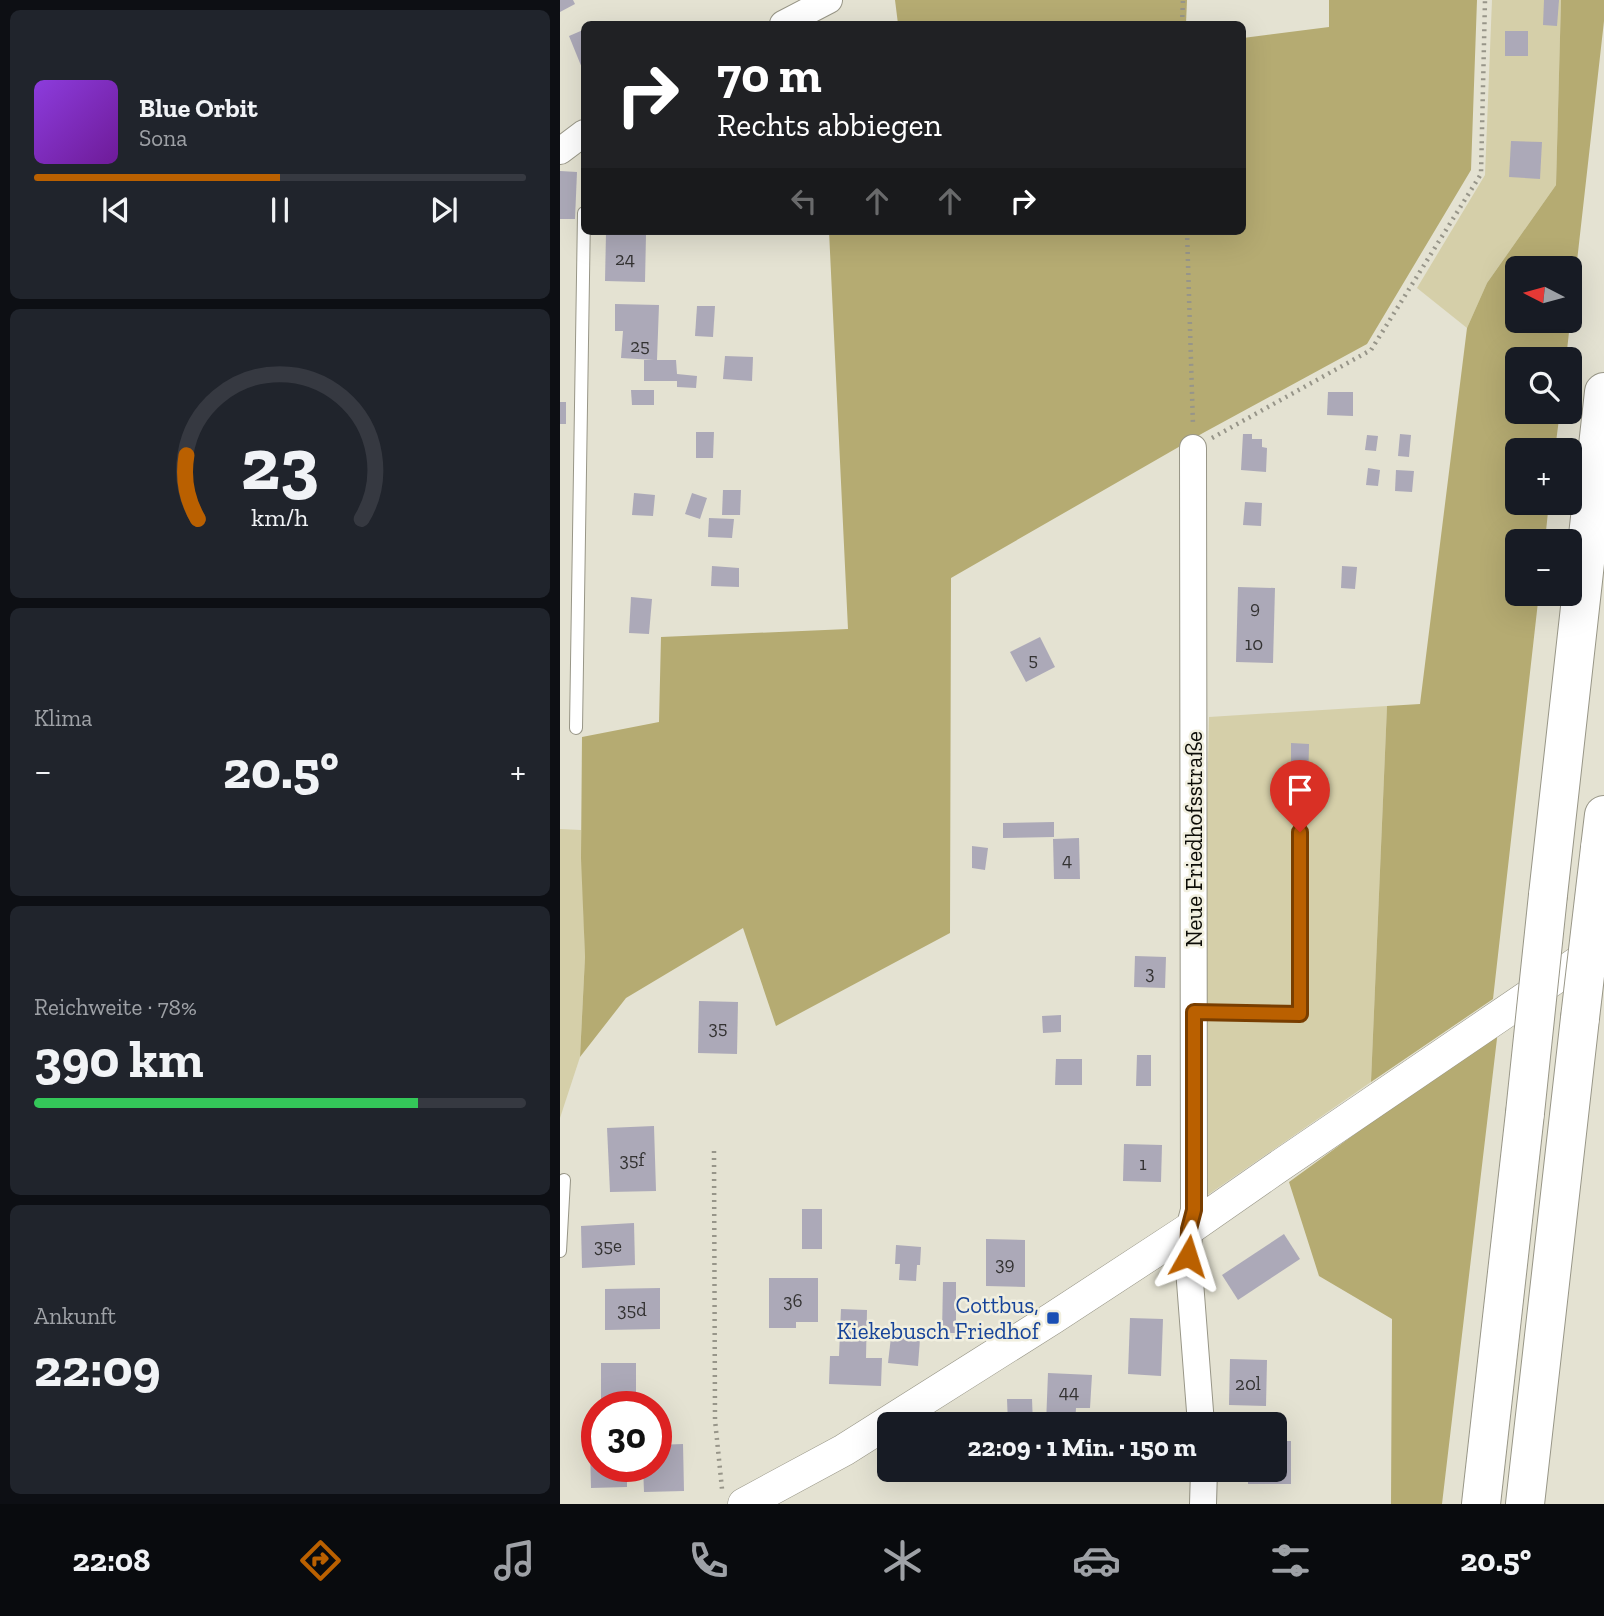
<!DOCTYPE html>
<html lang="de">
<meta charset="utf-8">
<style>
body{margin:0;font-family:"Zilla Slab",serif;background:#20242c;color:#f1f3f6;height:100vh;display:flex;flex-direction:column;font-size:26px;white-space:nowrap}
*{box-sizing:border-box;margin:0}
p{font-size:23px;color:#9ea1a6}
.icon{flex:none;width:38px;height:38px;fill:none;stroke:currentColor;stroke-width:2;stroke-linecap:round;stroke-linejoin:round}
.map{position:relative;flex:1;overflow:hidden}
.details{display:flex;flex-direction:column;gap:10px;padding:10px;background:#0d0f14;width:560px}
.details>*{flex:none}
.hud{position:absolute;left:21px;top:21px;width:665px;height:214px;border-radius:10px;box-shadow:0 7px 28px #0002;background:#202124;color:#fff;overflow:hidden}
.needle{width:46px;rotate:276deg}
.tools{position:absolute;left:945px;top:256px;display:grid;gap:14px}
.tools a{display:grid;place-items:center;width:77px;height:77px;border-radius:10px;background:#171b24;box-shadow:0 7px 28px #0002;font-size:35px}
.speed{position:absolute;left:21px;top:1391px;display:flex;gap:14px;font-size:35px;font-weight:700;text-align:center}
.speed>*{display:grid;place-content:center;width:91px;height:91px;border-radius:50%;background:#171b24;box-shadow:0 7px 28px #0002;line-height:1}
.speed .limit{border:10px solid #d22;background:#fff;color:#111}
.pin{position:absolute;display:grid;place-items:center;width:60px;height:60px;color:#fff;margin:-72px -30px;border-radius:50% 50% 50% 0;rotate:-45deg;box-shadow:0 0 7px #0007}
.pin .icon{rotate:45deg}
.me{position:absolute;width:77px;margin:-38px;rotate:6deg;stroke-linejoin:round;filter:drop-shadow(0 0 5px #0008)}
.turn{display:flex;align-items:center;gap:24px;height:147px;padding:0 21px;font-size:32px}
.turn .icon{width:91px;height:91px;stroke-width:2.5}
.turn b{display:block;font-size:49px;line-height:60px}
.lanes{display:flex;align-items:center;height:66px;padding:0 21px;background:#0003;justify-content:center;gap:35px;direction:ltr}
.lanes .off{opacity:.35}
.big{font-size:52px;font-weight:700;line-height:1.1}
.details .widget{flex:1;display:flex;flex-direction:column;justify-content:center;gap:10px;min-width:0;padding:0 24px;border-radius:10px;background:#20242c}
.details .dial{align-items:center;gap:0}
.dial svg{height:182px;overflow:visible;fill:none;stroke:#363941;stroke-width:7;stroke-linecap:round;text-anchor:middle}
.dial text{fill:#f1f3f6;stroke:none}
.song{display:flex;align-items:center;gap:21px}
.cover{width:84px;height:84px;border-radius:10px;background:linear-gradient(135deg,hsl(270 70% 55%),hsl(280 70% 35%))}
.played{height:7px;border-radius:4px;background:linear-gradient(90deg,#ba6000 50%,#363941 50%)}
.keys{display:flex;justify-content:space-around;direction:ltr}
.heat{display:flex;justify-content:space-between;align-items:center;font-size:38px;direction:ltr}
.charge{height:10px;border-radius:5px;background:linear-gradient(90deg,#34c759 78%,#363941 0)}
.trip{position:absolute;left:317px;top:1412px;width:410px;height:70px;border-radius:10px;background:#171b24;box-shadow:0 7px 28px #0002;font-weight:700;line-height:70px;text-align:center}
.menu{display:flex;height:112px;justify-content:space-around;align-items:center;background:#090b0e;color:#9ea1a6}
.menu .icon{width:49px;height:49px}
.menu .selected{color:#ba6000}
.menu b{font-size:32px;color:#f1f3f6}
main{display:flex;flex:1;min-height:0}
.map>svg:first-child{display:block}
.green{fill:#d5cfa9}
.forest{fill:#b5ab72;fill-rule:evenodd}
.building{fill:#aca9b8}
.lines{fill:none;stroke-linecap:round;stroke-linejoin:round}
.service-casing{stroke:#989687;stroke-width:14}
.minor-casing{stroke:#989687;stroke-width:28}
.tertiary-casing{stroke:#989687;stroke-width:33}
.motorway-casing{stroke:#989687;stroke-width:40}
.path{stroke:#979589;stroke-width:4.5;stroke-dasharray:2 5;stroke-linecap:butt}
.service{stroke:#fff;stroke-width:12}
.minor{stroke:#fff;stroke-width:26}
.tertiary{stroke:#fff;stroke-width:32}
.motorway{stroke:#fff;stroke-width:38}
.motorway-bridge-casing{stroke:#989687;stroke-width:40;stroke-linecap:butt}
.motorway-bridge{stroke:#fff;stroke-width:38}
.route-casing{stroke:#793e00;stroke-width:18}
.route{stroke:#ba6000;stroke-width:12}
.transit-dot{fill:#1a4fb4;stroke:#f1efdf;stroke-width:2.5}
.labels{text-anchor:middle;stroke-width:5;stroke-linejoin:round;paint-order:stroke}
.number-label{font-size:19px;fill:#343333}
.street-label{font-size:23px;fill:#0c0c07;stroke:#f1efdf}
.transit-label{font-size:23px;fill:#164399;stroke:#f1efdf;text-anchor:end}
</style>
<main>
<section class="details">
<div class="widget">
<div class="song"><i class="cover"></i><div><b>Blue Orbit</b><p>Sona</p></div></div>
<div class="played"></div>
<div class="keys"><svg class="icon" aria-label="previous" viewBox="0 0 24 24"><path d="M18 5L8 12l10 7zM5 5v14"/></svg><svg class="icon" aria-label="pause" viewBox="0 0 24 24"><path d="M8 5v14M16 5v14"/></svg><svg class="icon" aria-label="next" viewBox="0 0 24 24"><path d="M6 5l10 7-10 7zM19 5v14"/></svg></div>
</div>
<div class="widget dial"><svg viewBox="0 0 100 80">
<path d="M14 69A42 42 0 1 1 86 69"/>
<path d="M14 69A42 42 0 0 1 9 41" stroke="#ba6000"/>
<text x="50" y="56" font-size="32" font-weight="700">23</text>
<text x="50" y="72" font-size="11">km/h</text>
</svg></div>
<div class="widget"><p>Klima</p>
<div class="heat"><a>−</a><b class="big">20.5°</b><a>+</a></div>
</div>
<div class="widget"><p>Reichweite · 78%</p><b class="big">390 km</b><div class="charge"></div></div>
<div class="widget"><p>Ankunft</p><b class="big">22:09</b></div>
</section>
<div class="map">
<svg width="1044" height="1504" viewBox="0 0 1044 1504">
<rect width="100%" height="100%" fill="#e4e2d2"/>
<g class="green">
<path d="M932,0H1001L996,185L927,283L907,328L857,288L925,175Z"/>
<path d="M827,706L811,1082L639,1201L649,717Z"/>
<path d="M0,829L21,830L25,957L20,1057L0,1118Z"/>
</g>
<g class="forest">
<path d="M335,0H627L626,24H338Z"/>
<path d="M769,0H917L911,170L807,344L643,433L391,578L390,933L216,1026L183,928L66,998L20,1057L25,957L21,858L22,737L99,722L101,637L288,629L269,231H682L683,38L769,27Z"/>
<path d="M1001,0H1044V21L1006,359H957V411H1000L995,450H957V502H989L985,541H957V593H979L933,999L811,1082L827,706L860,704L907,328L927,283L996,185ZM957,268H1010V320H957Z"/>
<path d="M938,1030L882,1504H831L832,1319L759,1276L729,1182Z"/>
</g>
<g class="building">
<path d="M0,0H13L15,4L0,12Z"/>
<path d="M984,0H999L997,26L983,25Z"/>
<path d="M23,30L24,33V73L9,36Z"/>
<rect x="945" y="31" width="23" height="25"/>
<path d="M951,141L982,142L980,179L949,177Z"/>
<path d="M0,171L17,172L15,219H0Z"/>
<path d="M46,233L86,234L85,282L45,281Z"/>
<path d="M55,304L99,305L97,360H116L117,374L137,376L136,388L117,387V381H84V360H94L61,358L63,331H55Z"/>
<path d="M137,306H155L153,337L135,336Z"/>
<path d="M165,356L193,357L192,381L163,379Z"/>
<path d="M71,390H94V405H72Z"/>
<path d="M768,392H793V416L767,415Z"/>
<rect x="0" y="402" width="6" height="22"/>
<path d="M136,432H154L153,458H136Z"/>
<path d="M683,434H692V439H702V447L707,448L706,472L681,470Z"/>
<path d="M840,434L851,435L849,457L838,456Z"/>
<path d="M807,435L818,436L816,451L805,450Z"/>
<path d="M808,468L820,470L818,486L806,485Z"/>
<path d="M836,470L854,471L852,492L835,491Z"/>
<path d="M163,490H181L180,515H162Z"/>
<path d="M74,493L95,495L93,516L72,515Z"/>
<path d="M132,493L147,498L140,519L125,514Z"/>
<path d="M685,502L702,503L701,526L683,525Z"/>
<path d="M149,518L174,519L172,538L148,537Z"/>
<path d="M152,566L179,568V587L151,586Z"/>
<path d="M782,566L797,567L795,589L781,588Z"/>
<path d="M678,587L715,588L713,663L676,662Z"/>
<path d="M71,597L92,599L89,634L69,633Z"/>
<path d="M480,637L495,667L466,682L450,652Z"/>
<path d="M731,743L749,744L748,791H731Z"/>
<path d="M494,822V837L443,838V823Z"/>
<path d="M519,838L520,879H494L493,839Z"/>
<path d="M412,846L428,848L425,870L412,868Z"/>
<path d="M575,956L606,957L605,988L574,987Z"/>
<path d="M139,1001L178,1002L177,1054L138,1053Z"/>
<path d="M501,1015V1032L483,1033L482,1016Z"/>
<path d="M577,1055H591V1086H576Z"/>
<path d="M496,1059H522V1085H495Z"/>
<path d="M94,1126L96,1191L50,1192L47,1128Z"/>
<path d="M564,1144L602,1145L601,1182L563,1181Z"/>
<rect x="242" y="1209" width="20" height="40"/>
<path d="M74,1223L75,1265L22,1268L21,1226Z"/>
<path d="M724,1234L740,1259L678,1300L662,1275Z"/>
<path d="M426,1239L465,1240V1287L426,1286Z"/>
<path d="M336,1245L361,1247L360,1265H357L356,1281L339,1280L340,1264H335Z"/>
<path d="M209,1278H258V1322H236V1328H209Z"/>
<path d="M383,1282H396V1333H382Z"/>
<path d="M100,1288V1329L45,1330V1289Z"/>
<path d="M281,1309L307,1310L306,1358H322L321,1386L269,1384L270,1356H279Z"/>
<path d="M570,1318L603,1319L601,1376L568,1374Z"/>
<path d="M331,1337L360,1339L358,1366L328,1363Z"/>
<path d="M670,1359L707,1360L706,1406L669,1405Z"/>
<path d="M41,1363H76V1403L41,1404Z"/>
<path d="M488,1373L532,1375L530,1408H516L515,1424H486Z"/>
<path d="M447,1399H472L473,1424H448Z"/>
<path d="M714,1441H731V1484H688V1470H714Z"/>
<path d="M123,1444L124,1491L84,1492L83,1466H96V1445Z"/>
<path d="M30,1449H37V1466H67V1487L31,1488Z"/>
</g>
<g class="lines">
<defs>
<g id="service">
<path d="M16,728L24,213"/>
<path d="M634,1012L739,1014L740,806"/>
<path d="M0,1251L4,1180"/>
</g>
<g id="minor">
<path d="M223,24L269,0"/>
<path d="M0,151L24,133"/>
<path d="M633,448L634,1210L629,1229L628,1256L641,1424"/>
<path d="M643,1504L644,1470"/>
</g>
<path id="tertiary" d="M184,1504L284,1450L493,1318L629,1229L715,1169L1042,946"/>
<g id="motorway">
<path d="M1040,848L1044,815"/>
<path d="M988,895L1044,392"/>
<path d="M921,1504L965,1113"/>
<path d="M965,1504L1020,1018"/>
</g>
</defs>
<use href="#service" class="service-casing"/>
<use href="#minor" class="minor-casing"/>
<use href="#tertiary" class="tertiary-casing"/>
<use href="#motorway" class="motorway-casing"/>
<g class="path">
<path d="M622,24L623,0"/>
<path d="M627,231L633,426"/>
<path d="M652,438L811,350L921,174L925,0"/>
<path d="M154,1151L155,1420L162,1489"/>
</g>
<use href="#service" class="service"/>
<use href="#minor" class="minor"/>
<use href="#tertiary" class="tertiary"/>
<use href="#motorway" class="motorway"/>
<defs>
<g id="motorway-bridge">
<path d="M1020,1018L1040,848"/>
<path d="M965,1113L988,895"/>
</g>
</defs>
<use href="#motorway-bridge" class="motorway-bridge-casing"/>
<use href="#motorway-bridge" class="motorway-bridge"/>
</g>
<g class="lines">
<defs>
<path id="route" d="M628,1256L629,1229L634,1210V1012L740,1014V832"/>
</defs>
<use href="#route" class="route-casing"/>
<use href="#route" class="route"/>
</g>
<rect class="transit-dot" x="486" y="1311" width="14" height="14" rx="3.5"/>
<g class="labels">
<g class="number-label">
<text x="65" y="265">24</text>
<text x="80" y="352">25</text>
<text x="695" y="614">9</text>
<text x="694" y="650">10</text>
<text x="473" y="666">5</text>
<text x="507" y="866">4</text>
<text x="590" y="979">3</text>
<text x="158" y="1034">35</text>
<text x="72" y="1166">35f</text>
<text x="583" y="1170">1</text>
<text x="48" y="1252">35e</text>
<text x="445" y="1270">39</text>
<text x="233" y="1307">36</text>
<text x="72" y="1316">35d</text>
<text x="688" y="1390">20l</text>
<text x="509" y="1398">44</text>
</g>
<g class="street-label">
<text transform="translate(634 839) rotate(-90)" y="8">Neue Friedhofsstraße</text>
</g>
<g class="transit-label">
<text x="479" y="1313">Cottbus,<tspan x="479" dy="26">Kiekebusch Friedhof</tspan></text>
</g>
</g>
</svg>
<div class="tools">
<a><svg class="needle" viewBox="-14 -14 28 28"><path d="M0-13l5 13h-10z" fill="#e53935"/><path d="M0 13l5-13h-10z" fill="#9ea1a6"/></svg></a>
<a><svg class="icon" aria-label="search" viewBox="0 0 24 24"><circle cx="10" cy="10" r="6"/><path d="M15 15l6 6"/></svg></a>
<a>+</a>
<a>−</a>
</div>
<div class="speed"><div class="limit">30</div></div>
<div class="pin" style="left:740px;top:832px;background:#d93025"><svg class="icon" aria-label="arrive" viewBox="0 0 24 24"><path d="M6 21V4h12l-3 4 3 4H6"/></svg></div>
<svg class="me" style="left:628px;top:1256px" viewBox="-20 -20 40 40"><path d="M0-17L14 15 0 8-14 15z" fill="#ba6000" stroke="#fff" stroke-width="4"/></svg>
<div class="trip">22:09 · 1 Min. · 150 m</div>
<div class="hud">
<div class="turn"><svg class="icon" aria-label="right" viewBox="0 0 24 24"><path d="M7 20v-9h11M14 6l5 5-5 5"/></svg><div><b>70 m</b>Rechts abbiegen</div></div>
<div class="lanes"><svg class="icon off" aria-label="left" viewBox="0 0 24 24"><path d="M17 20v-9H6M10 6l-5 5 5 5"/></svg><svg class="icon off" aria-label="ahead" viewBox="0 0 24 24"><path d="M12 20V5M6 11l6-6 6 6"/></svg><svg class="icon off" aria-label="ahead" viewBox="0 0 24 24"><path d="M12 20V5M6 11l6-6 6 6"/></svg><svg class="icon" aria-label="right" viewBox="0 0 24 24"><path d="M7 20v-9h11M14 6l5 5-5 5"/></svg></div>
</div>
</div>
</main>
<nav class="menu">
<b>22:08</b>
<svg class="icon selected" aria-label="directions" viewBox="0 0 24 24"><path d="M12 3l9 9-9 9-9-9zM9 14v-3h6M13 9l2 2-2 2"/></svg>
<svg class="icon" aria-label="music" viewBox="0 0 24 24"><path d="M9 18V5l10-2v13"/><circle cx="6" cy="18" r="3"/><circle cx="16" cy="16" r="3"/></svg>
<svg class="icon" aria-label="phone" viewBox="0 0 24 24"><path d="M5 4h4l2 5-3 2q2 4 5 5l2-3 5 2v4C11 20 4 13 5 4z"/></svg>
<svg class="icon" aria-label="climate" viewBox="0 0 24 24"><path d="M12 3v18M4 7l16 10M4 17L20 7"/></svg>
<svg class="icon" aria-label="car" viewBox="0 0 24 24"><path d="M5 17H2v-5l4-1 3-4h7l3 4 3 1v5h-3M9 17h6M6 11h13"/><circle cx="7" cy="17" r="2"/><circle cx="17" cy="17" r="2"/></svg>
<svg class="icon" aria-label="filters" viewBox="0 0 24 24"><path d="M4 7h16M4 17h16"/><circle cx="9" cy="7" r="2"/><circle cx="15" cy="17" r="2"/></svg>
<b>20.5°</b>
</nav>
